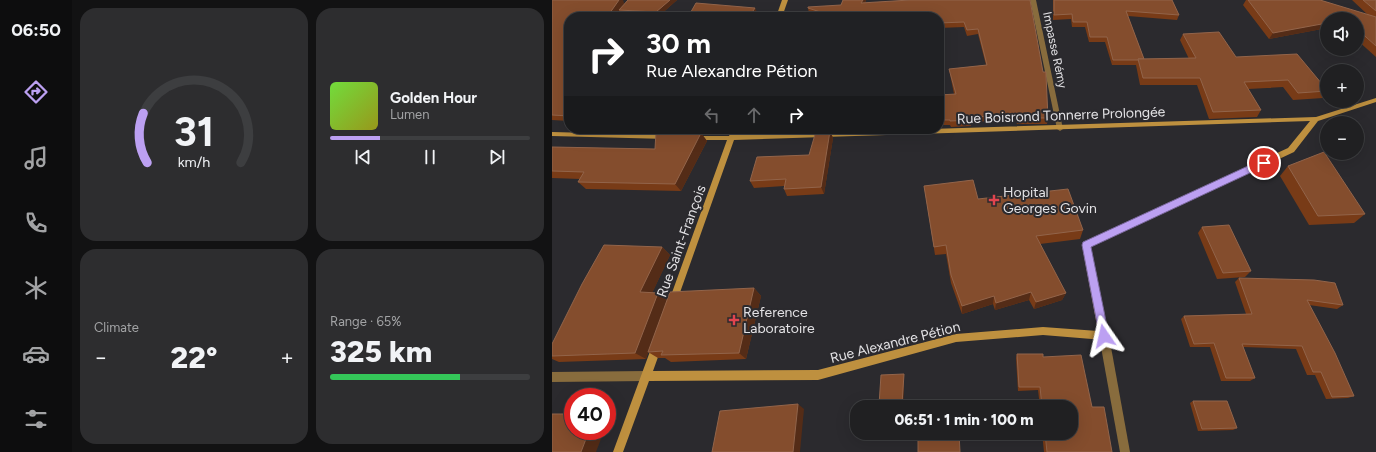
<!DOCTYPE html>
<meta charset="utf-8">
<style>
body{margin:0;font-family:Figtree,sans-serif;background:#2d2d2f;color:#f1f3f6;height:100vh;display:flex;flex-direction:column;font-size:15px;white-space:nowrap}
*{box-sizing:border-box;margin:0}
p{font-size:13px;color:#a2a3a5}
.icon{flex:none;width:22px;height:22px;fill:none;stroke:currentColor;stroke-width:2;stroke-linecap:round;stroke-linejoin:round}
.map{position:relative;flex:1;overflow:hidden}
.side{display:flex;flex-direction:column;gap:8px;padding:8px;background:#121213;width:480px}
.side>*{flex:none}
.hud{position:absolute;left:12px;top:12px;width:380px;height:122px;border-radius:16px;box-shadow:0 4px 16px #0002,0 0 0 1px #3d3e40;background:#202124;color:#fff;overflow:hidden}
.buttons{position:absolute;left:768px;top:12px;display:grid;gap:8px}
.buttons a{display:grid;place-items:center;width:44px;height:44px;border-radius:50%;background:#202022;box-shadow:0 4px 16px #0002,0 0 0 1px #3d3e40;font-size:20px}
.speed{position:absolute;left:12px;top:388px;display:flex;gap:8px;font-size:20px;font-weight:700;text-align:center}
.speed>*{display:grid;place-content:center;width:52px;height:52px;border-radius:50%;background:#202022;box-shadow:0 4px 16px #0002,0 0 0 1px #3d3e40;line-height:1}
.speed .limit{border:6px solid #d22;background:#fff;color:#111}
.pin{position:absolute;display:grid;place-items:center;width:34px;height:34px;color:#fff;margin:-17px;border:2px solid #fff;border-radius:50%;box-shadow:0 1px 4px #0007}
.me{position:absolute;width:44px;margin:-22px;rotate:349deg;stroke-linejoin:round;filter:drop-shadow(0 0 3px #0008)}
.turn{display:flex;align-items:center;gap:14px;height:84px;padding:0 16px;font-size:18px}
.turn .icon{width:52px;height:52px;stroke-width:2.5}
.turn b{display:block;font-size:28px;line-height:34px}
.lanes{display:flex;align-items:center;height:38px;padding:0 16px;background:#0003;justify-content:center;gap:20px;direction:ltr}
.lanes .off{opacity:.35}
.big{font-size:30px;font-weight:800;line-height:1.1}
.side .widget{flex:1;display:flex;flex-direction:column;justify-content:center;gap:6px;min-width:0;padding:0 14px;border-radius:16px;background:#2d2d2f}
.side .dial{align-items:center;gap:0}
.dial svg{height:104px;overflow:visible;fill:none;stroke:#3d3e40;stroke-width:7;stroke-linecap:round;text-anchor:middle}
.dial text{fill:#f1f3f6;stroke:none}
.song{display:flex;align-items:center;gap:12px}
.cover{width:48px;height:48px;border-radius:6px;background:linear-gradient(135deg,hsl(100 70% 55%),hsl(60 70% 35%))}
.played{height:4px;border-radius:2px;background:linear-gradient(90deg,#bca0f2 25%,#3d3e40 25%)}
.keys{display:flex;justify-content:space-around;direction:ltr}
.heat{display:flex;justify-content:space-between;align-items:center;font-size:22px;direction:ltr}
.charge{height:6px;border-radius:3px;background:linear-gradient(90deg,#34c759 65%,#3d3e40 0)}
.side .tiles{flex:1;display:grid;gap:8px;grid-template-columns:repeat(2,1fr)}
.trip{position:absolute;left:298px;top:400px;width:228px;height:40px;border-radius:16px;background:#202022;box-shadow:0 4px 16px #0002,0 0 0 1px #3d3e40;font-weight:800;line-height:40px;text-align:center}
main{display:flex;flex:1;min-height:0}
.tab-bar{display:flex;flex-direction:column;width:72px;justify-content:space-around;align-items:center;background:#0d0d0e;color:#a2a3a5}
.tab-bar .icon{width:28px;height:28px}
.tab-bar .selected{color:#bca0f2}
.tab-bar b{font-size:18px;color:#f1f3f6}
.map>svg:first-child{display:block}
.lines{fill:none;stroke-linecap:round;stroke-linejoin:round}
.street{fill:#886c3d;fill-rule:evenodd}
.secondary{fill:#be903f;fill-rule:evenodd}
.wall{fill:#783b17}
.shaded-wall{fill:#542c17}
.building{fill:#844d2d;stroke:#92644a}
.route{fill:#bca0f2;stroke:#7a689d}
.health-dot{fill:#e0444e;stroke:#2b2a2e;stroke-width:1.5}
.labels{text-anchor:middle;stroke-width:4;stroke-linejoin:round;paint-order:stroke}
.far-street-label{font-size:12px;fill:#e3e2e5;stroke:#2b2a2e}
.street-label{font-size:14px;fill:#e3e2e5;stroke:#2b2a2e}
.poi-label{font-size:14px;fill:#e3e2e5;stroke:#2b2a2e;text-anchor:start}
</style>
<main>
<nav class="tab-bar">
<b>06:50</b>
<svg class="icon selected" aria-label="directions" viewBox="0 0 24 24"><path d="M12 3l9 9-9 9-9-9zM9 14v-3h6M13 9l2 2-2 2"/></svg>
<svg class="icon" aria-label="music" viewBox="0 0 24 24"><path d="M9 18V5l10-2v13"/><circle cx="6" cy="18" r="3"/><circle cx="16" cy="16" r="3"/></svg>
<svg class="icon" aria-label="phone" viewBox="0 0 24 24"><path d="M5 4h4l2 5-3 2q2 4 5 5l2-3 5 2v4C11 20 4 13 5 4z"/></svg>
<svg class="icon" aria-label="climate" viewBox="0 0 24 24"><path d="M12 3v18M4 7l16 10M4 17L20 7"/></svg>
<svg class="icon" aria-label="car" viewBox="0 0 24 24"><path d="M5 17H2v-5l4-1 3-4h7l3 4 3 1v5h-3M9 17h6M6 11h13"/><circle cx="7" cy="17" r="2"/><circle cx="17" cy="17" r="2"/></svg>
<svg class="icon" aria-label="filters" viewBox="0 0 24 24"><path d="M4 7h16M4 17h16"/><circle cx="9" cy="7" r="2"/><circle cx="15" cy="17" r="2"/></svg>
</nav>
<section class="side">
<div class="tiles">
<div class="widget dial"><svg viewBox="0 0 100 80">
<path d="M14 69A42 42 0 1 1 86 69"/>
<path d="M14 69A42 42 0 0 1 11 31" stroke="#bca0f2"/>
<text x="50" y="56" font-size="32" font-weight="700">31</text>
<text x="50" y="72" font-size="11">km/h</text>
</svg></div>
<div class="widget">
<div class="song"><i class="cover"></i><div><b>Golden Hour</b><p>Lumen</p></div></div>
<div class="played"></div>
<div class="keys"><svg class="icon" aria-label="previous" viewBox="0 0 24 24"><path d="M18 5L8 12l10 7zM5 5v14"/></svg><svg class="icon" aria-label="pause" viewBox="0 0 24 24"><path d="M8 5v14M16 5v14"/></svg><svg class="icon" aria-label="next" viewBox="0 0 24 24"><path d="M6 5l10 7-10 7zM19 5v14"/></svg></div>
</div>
<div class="widget"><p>Climate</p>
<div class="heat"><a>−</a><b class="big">22°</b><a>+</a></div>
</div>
<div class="widget"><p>Range · 65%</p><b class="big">325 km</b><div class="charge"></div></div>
</div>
</section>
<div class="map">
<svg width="824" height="452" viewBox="0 0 824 452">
<rect width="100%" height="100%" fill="#2b2a2e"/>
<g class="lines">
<g class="street">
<path d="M478,0H484L511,129L508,131L505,129Z"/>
<path d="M552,332L555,333L557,336L578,452H568L547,336L549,333Z"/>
<path d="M95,371L98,373L100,376L98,379L95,381L0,382V372Z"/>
</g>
<g class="secondary">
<path d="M230,0H236L230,17H224Z"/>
<path d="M824,98V102L766,121L742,152L538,247L557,336L555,339L552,340L491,335L404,342L266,380L97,381L71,452H61L100,346L102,343L105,341L108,343L110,346L101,371L266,370L404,334L491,327L546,331L530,245L531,243L736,148L758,121L182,140L125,301L124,304L121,305L118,304L117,301L175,140H142L139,138L140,136H177L180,129H186L184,135L764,117Z"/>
<path d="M0,132L115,135L118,137L115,139L0,136Z"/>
</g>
</g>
<g class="wall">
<path d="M0,0L72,3L68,9L76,0H125L107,16L70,14L67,11L17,17V121L0,120Z"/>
<path d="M291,0H314L313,3L478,0L496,118L495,124H465L464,120L419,122V126L399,127L398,125H387V95L402,94L397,69L434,65L426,34L415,36L412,27L387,28V17H269L257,13L256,8L289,5Z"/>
<path d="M501,0H620L627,15L625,20L576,16L592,59H637L628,40L631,34L684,57L775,90V93L771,98L741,100L731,87L696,89L709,110L705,117L657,119L645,85H588L584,65H560L553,42H537L533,27H520L519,19L501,20Z"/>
<path d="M694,0H768L816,15L800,0H824V57L805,40V19H775V28L717,39L691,5Z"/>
<path d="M108,129H161L158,133H149L155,141L129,191L34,189L26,182L28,179L0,178V147L103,149L110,132Z"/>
<path d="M269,129H282V130L269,131Z"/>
<path d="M278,131L281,138L272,194L235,196L232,189V186L202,188L198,181L257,155Z"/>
<path d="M736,166L813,214L802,223L757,225L728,176Z"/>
<path d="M372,186L426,199L531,230L528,239L488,244L514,293L510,300L482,309L477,300L443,310L441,304L410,314L399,283L394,254L383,255Z"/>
<path d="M650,227L699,271L693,277L665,279L646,233Z"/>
<path d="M110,247L118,255L100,293H106L115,300L202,288L209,296L194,359L119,362L113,358H106L96,352L94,359L7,362L0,359V344Z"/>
<path d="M687,278L791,305L785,309L757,305L802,396L796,398L774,399L763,375H755L744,349L691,347L703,378L698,381H669L658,347H638L629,319L632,316L694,314L683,282Z"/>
<path d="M465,354L491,357L540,407L560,452H492L490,433H519V407H488L486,390L466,391L464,358Z"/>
<path d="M352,376L351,406L328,407L327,405Z"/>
<path d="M641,401L685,428L681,430L646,431L638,403Z"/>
</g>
<g class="shaded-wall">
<path d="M67,0H71L72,3L63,17H55Z"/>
<path d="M118,0H125L107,16L104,12Z"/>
<path d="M311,0H314L310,9L309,3Z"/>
<path d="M203,8L206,14L204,17H197Z"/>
<path d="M775,23V28L717,39L721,33Z"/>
<path d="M156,129H161L158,133Z"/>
<path d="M278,131L281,138L272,194L269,187Z"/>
<path d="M149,133L155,141L129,191L123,184Z"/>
<path d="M110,247L118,255L97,300L88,292Z"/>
<path d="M202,288L209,296L194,359L187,353Z"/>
<path d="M479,292L477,300L443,310L444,303Z"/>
<path d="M106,293L115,300L94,359L83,353Z"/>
<path d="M514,293L510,300L482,309L484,302Z"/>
<path d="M442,296L441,304L410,314V306Z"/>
<path d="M352,374V376L351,406L350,404Z"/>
<path d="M246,404L252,409L248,452H241Z"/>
<path d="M55,417L58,418L55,425Z"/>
<path d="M37,431H52L44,452H29Z"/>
</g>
<g class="building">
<path d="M0,0H67L55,17H17V116L0,115Z"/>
<path d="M76,0H118L104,12L67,10Z"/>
<path d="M291,0H311L309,3L358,0H478L491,72H494V75L496,118H465V115L419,117L420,120L398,121V120H387V95L404,94L397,69L435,65L426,29L415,30L412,22L387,23V17H284L256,8V7L289,5Z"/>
<path d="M502,0H620L627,15L574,11L592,59H586L587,60H561L555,37H538L535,22H521L520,14L502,15Z"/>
<path d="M696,0H768L824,17V46L805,29V19H775V23L721,33Z"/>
<path d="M811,0H824V11Z"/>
<path d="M144,3L203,8L197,17H136Z"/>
<path d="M667,32L684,57L745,54L775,90V91L746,93L736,80L692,82L709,110L661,112L648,78H591L586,59L644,58L631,34Z"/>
<path d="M264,131H278L269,187L232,189L234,179L198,181L205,157L257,155Z"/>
<path d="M104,132L149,133L123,184L26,182L32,172L0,171V147L103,149Z"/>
<path d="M772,152L813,214L766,216L736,166Z"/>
<path d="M421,180L426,199L516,189L531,230L484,236L514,293L484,302L479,292L444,303L442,296L410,306L399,275L394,245L382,247L372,186Z"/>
<path d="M677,225L699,271L671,273L650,227Z"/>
<path d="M52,245L110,247L88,292L106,293L83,353L0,356V344L30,284Z"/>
<path d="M687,278L762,280L783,283L791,305L755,300L783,353L802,396L780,397L769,372H761L750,346L690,344L703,378H674L662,343L642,344L632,316L700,314Z"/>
<path d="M202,288L187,353L109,355L111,351L96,352L118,292Z"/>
<path d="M465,354H491V357L529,355L540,407H552L560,452H495L493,433H519V407H490L488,387H467Z"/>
<path d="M352,374L350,404L327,405L329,375Z"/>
<path d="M641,401H675L685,428L650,429Z"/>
<path d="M246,404L241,452H160L168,411Z"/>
<path d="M0,414H21V431H37L29,452H0Z"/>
<path d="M366,433H407L408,452H366Z"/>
</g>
<path class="route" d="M709,160H712L716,163L715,165L539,247L557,336L555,339L552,341L548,339L530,245L531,242Z"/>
<g class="health-dot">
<path d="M440 194h4v4h4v4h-4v4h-4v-4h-4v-4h4z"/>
<path d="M180 314h4v4h4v4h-4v4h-4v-4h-4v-4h4z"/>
</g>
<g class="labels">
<g class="far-street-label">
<text transform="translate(503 50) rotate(78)" y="4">Impasse Rémy</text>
</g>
<g class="street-label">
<text transform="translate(509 115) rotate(-2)" y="5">Rue Boisrond Tonnerre Prolongée</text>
<text transform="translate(129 241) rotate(-70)" y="5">Rue Saint-François</text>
<text transform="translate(343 342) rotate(-14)" y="5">Rue Alexandre Pétion</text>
</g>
<g class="poi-label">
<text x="451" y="197">Hopital<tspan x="451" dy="16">Georges Govin</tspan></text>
<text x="191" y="317">Reference<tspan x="191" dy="16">Laboratoire</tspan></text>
</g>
</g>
</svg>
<div class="buttons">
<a><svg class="icon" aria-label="sound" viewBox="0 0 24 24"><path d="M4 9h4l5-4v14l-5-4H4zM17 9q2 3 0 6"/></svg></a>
<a>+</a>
<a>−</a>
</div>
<div class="speed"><div class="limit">40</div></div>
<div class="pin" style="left:712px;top:163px;background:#d93025"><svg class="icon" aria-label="arrive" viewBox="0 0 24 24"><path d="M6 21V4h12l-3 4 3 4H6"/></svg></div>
<svg class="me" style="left:552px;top:336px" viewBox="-20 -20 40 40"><path d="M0-17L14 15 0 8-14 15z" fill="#bca0f2" stroke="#fff" stroke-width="4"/></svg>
<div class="trip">06:51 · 1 min · 100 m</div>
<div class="hud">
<div class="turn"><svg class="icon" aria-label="right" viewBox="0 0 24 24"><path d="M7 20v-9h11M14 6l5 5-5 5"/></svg><div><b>30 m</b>Rue Alexandre Pétion</div></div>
<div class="lanes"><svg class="icon off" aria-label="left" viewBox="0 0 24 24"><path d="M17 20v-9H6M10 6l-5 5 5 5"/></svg><svg class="icon off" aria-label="ahead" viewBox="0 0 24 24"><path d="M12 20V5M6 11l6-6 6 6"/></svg><svg class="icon" aria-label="right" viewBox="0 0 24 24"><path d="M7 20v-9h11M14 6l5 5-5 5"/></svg></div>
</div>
</div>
</main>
